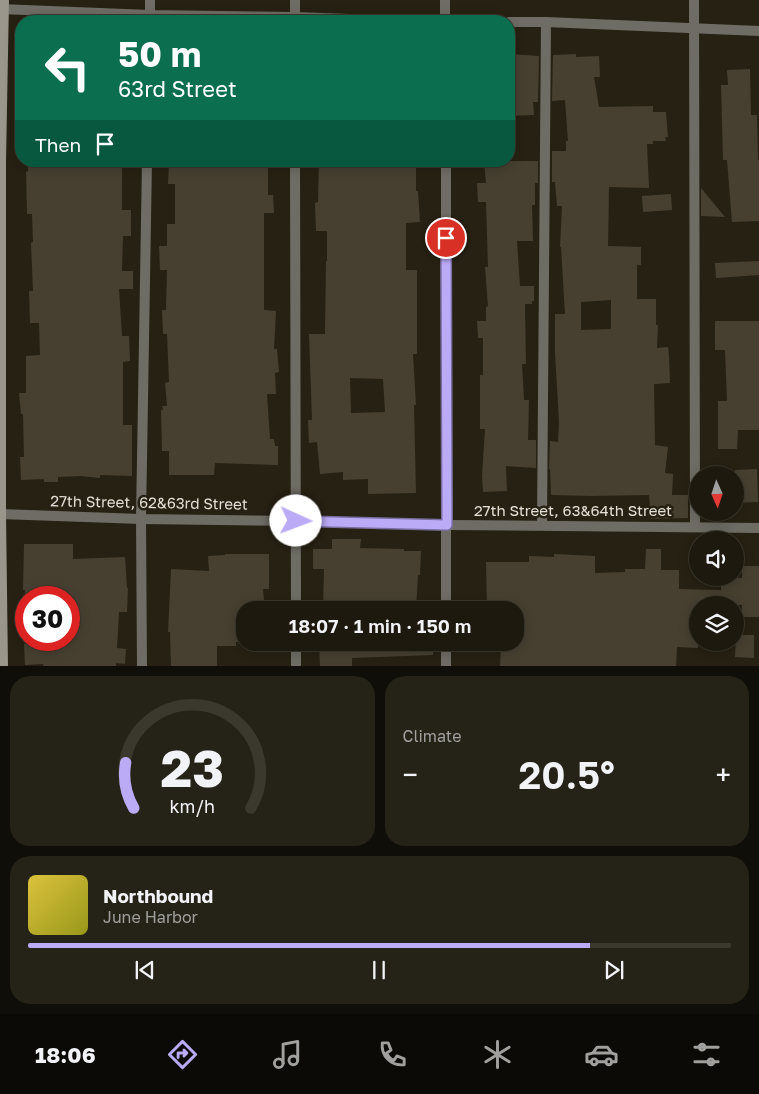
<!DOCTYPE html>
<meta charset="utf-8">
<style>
body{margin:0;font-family:"Golos Text",sans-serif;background:#252217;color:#f1f3f6;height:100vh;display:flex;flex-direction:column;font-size:19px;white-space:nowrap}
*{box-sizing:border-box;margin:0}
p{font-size:16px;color:#a0a09e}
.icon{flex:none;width:28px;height:28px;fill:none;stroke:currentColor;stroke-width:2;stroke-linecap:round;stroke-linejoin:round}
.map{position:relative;height:666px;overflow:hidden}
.drawer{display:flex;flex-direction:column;gap:10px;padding:10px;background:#100e08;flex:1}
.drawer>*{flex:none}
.guide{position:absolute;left:15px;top:15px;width:500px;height:152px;border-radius:20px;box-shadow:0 2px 12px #0003,0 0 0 1px #3b382e;background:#0b6e4f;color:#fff;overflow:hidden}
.needle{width:32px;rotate:177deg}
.controls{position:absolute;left:689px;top:466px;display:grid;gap:10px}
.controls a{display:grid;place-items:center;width:55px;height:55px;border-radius:50%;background:#1d190e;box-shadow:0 2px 12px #0003,0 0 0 1px #3b382e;font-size:25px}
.speed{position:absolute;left:15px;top:586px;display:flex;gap:10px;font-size:25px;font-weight:700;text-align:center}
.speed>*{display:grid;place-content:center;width:65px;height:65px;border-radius:50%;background:#1d190e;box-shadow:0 2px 12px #0003,0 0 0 1px #3b382e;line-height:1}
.speed .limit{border:8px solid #d22;background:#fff;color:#111}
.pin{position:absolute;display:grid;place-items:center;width:42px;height:42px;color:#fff;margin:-21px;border:2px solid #fff;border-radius:50%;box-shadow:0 1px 5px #0007}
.me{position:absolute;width:55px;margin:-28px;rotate:92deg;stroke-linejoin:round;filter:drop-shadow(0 0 4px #0008)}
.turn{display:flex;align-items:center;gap:18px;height:105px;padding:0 20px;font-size:22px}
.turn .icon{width:65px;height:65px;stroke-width:2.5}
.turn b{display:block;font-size:35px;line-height:42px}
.then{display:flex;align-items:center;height:48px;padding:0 20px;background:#0003;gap:10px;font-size:19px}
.big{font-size:38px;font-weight:600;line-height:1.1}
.drawer .card{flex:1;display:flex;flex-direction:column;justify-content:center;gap:8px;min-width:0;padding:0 18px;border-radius:20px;background:#252217}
.drawer .dial{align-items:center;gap:0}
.dial svg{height:130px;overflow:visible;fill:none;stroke:#3b382e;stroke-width:7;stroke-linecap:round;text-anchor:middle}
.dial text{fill:#f1f3f6;stroke:none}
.song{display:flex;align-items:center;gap:15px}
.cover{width:60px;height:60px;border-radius:8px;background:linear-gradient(135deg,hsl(50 70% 55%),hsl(60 70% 35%))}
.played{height:5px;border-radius:2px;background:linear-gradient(90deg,#bbaaf6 80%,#3b382e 80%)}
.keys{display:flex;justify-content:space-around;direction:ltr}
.heat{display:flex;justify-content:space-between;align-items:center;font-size:28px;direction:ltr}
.drawer .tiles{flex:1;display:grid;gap:10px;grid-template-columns:1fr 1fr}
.card:last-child{grid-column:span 2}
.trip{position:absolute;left:236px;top:601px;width:288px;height:50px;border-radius:20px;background:#1d190e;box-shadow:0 2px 12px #0003,0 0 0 1px #3b382e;font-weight:600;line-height:50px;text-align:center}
.dock{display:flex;height:80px;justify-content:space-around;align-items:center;background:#0c0a06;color:#a0a09e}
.dock .icon{width:35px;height:35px}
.dock .selected{color:#bbaaf6}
.dock b{font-size:22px;color:#f1f3f6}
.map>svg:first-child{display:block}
.building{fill:#474031;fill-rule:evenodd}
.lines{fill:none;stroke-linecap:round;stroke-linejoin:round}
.street{stroke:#6f6c65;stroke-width:10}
.secondary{stroke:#9b968b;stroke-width:10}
.route-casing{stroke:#7a6ea0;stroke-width:12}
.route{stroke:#bbaaf6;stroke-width:9}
.labels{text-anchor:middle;stroke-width:5;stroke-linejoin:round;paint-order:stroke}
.street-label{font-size:15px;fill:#e3dfd6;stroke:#272113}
</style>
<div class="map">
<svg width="759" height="667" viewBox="0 0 759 667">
<rect width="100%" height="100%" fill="#272113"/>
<g class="building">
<path d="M509,54L539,56L538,102H533L534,115L509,116Z"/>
<path d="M576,54V57L599,56L600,77H594L599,107L653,106V112H666L668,137H665L666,141H653V144H647L649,188L609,187L608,246L641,247V265H637V299H656V325H658L657,348L668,347L669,356L670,383L654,384L655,445L668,447L665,473L673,474L672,495H688V518L651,519L649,495L591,496L551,495L550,469H549L550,441L558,442L559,422L555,352V314H565L561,247H560L562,206H557L555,182H552V151H566V141H568L565,100L552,101L553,55ZM611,300V329L581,330V302Z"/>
<path d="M750,69L751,115H757L758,160H759V221L732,222L727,160H723L721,85H728L727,70Z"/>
<path d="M28,161H122V210H131V236H123L122,271H133V289H119L122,336H129L130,361L123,362V425H132V476L100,475V478L81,476L58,477V482H44V479L21,480L20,457H24L23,414H21L19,393H26V356L40,355L39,323H30L29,291H33L31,243L33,242L32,214H27L26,172L28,171Z"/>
<path d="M169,161H268V195H273L274,213H264V310L276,311L274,349H277L279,372L275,373L276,394H267L270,439H274L275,446H278V465L215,463L214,475H169V451H162L161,410H163L162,406H167L165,383L169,382L167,334H163L162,310H166L167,270H160L159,246H167V224H175V184H168Z"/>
<path d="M319,161L416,162V191H418L420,222L406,223V270H417V354H413L416,405H414L416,493L368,494V479L343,480V472L320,474L317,442L309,443L308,420H312L309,334H325L326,261H327V231H316L315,203L318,202ZM350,378L383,379L385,412L351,413Z"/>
<path d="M484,161H538V183H535V205H532L533,241H517L520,286H534V301H532V304H525L526,364H522L524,400H529L528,440H536V468L506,466L507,491L483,492L482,477L485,429H480V375H483V338H478L477,321H486V307L488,306L485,267H488L486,202H478L477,183H486Z"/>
<path d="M701,188L725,217L701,216Z"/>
<path d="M671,194L672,210L643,212L642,196Z"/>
<path d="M759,261V275L716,278L715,263Z"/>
<path d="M715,321H759V430H738L737,449H718V401H727L725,350H715Z"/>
<path d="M757,469L758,502L735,503V470Z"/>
<path d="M332,539H361L360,548L404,549V551H421L420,575H418L416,610H323L324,569H313V549H332Z"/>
<path d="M24,544H73V559L125,557L127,588H128L127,612H119L117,648L126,649L125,664L116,663V667H44L43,664L25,665L24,644L69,642V598H25V590H23Z"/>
<path d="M646,549H661V570H679V589L721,590V578H742V566H759V617H742V605H698V648L677,647L676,667H500L501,642H515V610H487L486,562H529V556L554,557V554L595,556V573L625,572V569H645Z"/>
<path d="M225,554H269V589H263L265,610H245V642H236V646H217V667H171L170,632H168L171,569L209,571L208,556L225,555Z"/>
<path d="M736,635H754V658L735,657Z"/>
<path d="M319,642H433V655L352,658V667H320Z"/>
</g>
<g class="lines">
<g class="street">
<path d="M445,0V21"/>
<path d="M694,0L695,527"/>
<path d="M0,9L150,15L295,17L403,21"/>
<path d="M150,20V0"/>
<path d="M295,21V0"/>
<path d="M509,22H546L759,31"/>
<path d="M295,161L296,610"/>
<path d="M446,161V610"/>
<path d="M0,514L141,519L296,521L447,525L759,528"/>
<path d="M542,525L546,22"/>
<path d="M296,642V667"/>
<path d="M142,667L141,519L147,161"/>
<path d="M446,667V642"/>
</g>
<path class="secondary" d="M3,667L1,514V162L4,0"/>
</g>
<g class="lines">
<defs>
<path id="route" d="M296,521L447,525L446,238"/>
</defs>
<use href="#route" class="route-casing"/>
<use href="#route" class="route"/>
</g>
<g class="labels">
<g class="street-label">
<text transform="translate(149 503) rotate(1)" y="5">27th Street, 62&amp;63rd Street</text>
<text x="573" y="516">27th Street, 63&amp;64th Street</text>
</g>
</g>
</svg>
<div class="controls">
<a><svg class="needle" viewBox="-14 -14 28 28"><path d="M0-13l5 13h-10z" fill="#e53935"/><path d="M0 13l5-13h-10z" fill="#a0a09e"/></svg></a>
<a><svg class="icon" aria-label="sound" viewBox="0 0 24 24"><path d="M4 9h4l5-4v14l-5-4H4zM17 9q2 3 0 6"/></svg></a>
<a><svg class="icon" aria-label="layers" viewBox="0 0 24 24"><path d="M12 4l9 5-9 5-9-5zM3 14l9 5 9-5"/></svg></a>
</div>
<div class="speed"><div class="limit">30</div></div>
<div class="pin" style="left:446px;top:238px;background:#d93025"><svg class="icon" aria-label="arrive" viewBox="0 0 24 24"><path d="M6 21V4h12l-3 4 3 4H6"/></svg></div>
<svg class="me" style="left:296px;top:521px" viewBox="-20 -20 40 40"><circle r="19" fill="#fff"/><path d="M0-13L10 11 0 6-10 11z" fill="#bbaaf6"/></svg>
<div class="trip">18:07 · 1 min · 150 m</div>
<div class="guide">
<div class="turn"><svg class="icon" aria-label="left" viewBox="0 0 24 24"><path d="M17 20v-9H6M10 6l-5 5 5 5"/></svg><div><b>50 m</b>63rd Street</div></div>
<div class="then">Then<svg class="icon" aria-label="arrive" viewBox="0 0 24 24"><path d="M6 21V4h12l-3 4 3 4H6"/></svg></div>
</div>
</div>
<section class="drawer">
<div class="tiles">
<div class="card dial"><svg viewBox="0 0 100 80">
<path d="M14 69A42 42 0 1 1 86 69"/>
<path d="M14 69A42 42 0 0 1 9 41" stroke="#bbaaf6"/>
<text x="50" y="56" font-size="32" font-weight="700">23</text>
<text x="50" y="72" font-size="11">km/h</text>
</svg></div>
<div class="card"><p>Climate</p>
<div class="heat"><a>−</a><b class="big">20.5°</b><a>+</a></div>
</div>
<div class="card">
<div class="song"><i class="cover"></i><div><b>Northbound</b><p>June Harbor</p></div></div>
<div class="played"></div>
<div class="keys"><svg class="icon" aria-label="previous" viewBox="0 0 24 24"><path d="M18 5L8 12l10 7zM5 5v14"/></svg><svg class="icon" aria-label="pause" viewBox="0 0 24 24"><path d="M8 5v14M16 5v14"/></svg><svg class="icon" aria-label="next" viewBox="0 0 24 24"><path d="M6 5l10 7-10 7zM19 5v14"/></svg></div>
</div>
</div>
</section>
<nav class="dock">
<b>18:06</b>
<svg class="icon selected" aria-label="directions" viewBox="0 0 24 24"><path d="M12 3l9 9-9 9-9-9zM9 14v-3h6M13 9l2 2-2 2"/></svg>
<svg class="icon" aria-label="music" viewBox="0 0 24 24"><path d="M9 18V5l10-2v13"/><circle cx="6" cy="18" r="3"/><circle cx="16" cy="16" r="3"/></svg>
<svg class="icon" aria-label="phone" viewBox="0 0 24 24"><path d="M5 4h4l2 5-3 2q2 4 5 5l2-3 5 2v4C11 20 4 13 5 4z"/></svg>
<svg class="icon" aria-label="climate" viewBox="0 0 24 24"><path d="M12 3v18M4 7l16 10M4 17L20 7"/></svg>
<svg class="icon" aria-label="car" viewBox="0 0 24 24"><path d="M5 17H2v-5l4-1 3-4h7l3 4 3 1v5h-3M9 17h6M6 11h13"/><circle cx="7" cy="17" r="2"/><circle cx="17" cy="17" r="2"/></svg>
<svg class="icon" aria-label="filters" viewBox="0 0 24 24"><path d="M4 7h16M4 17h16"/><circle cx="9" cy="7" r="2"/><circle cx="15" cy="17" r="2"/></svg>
</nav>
